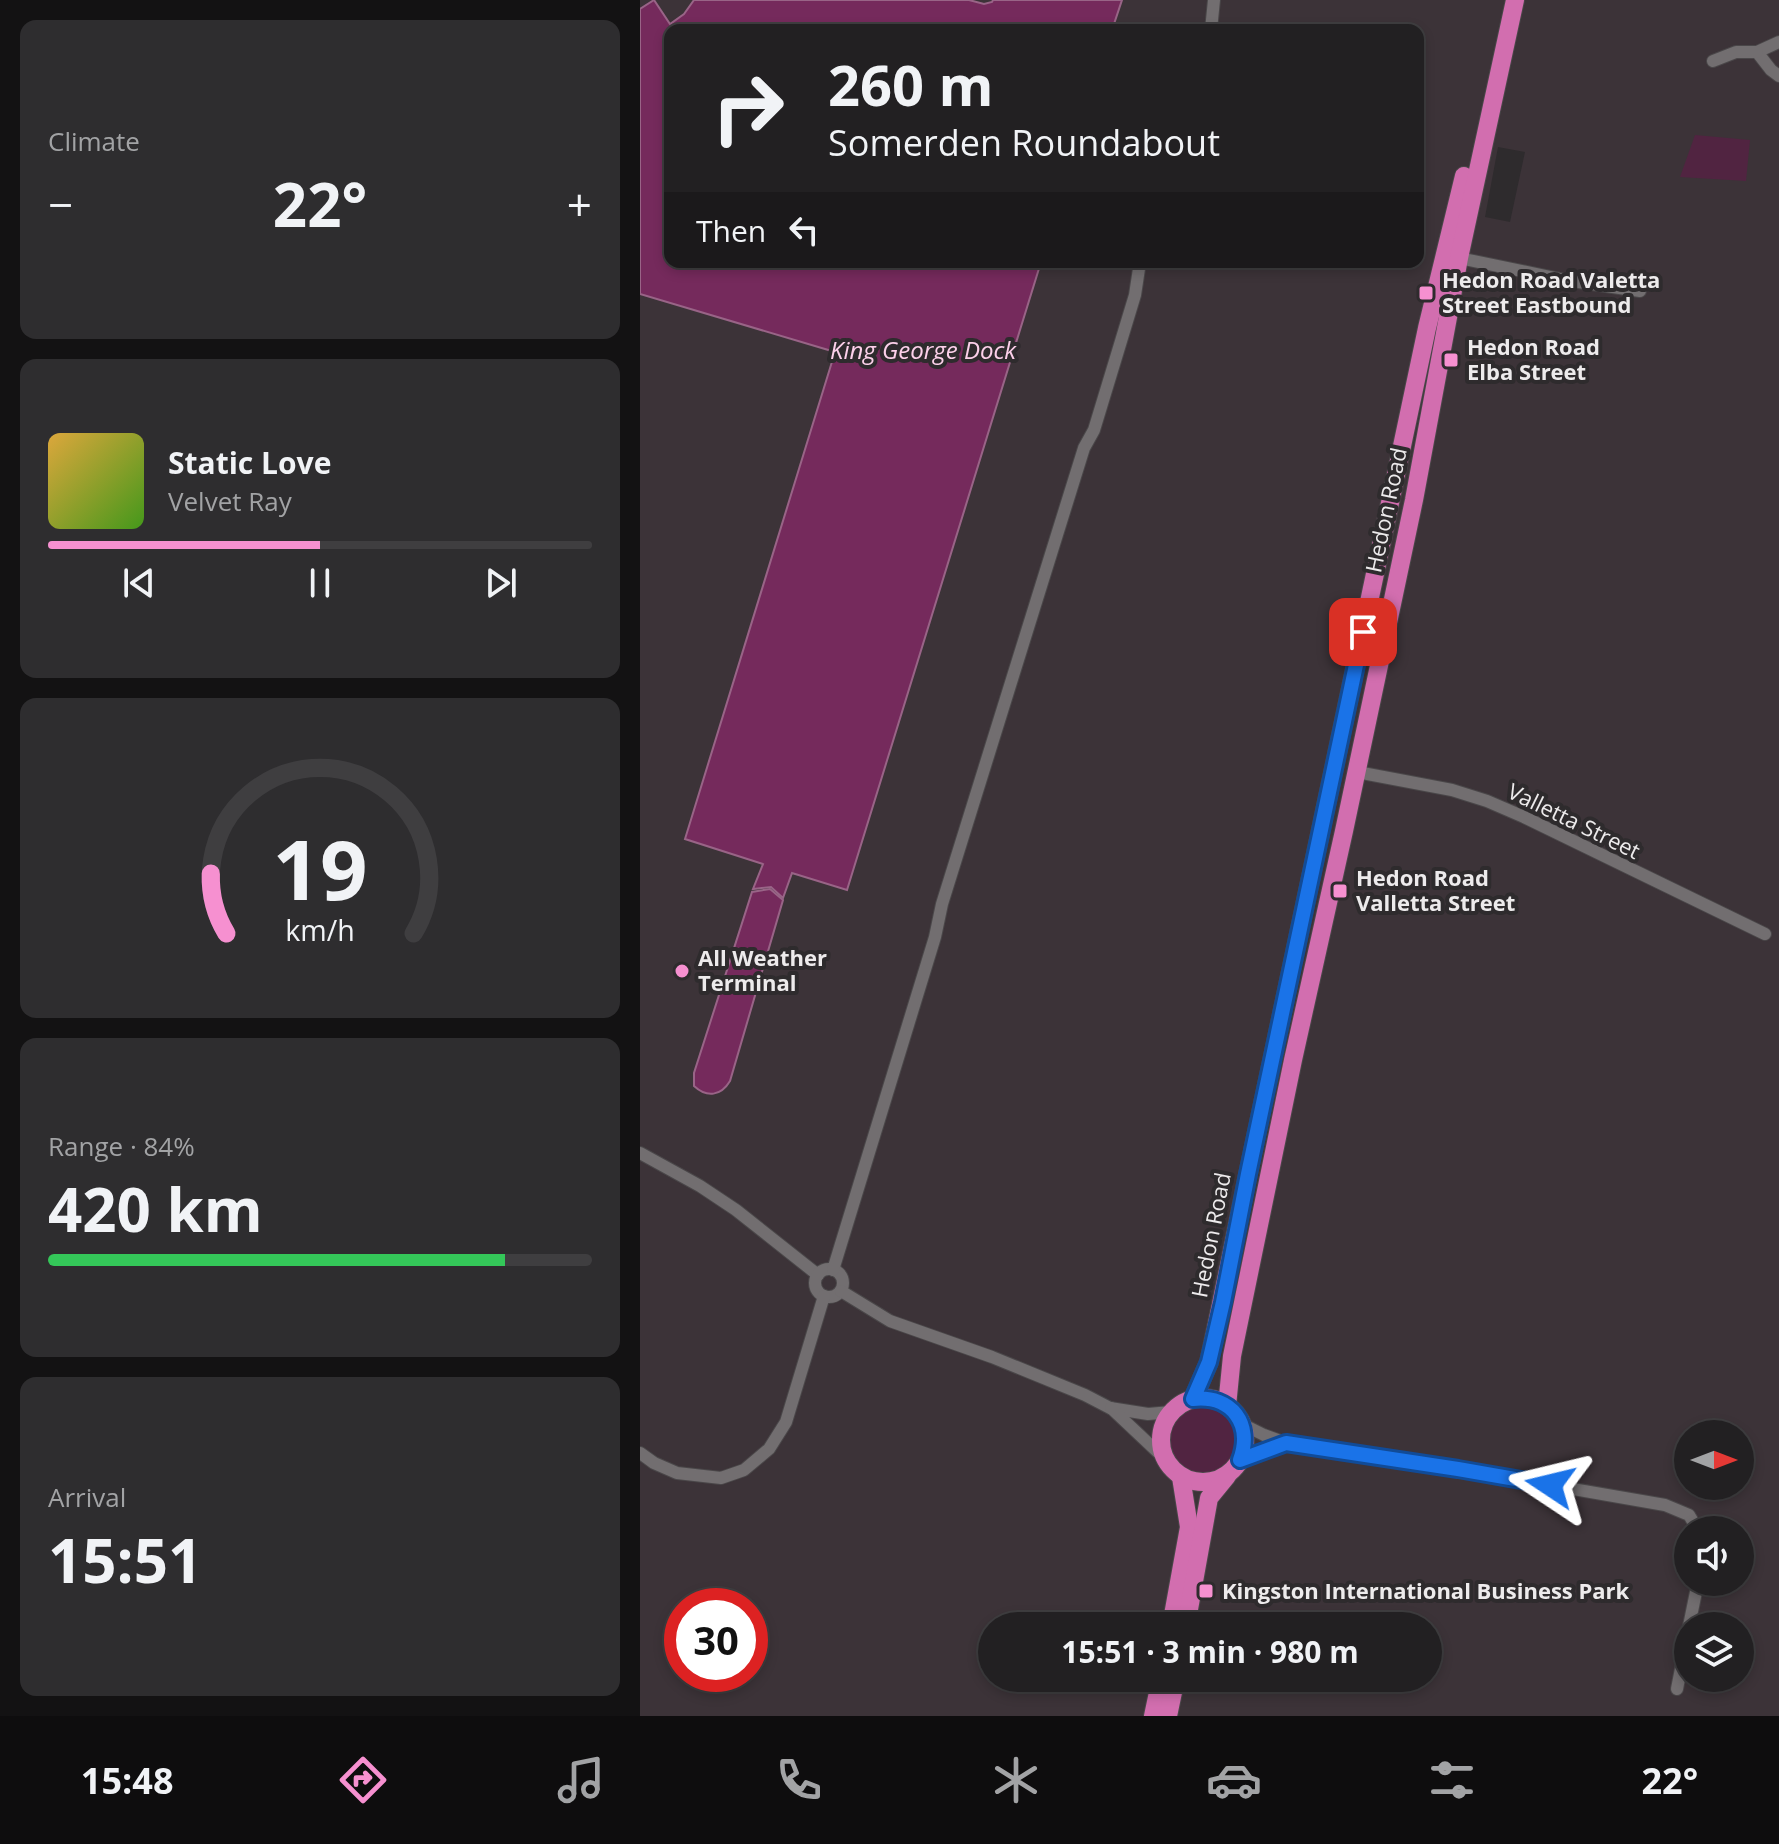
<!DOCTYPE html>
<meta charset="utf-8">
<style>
body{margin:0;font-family:"Open Sans",sans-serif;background:#2e2d2f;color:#f1f3f6;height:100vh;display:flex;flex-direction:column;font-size:30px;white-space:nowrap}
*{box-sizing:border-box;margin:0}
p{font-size:26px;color:#a2a3a5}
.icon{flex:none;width:44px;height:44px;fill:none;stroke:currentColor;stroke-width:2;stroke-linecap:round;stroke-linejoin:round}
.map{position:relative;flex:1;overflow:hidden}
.details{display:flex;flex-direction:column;gap:20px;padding:20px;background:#131213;width:640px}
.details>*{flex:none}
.hud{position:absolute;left:24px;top:24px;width:760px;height:244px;border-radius:16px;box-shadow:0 4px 12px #0003,0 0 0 2px #3f3e40;background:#222022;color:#f1f3f6;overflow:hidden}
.needle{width:52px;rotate:90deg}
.buttons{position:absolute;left:1034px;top:1420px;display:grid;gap:16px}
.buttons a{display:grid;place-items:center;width:80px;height:80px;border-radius:50%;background:#222022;box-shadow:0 4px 12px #0003,0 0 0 2px #3f3e40;font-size:40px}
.speed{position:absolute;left:24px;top:1588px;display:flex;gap:16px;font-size:40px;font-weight:700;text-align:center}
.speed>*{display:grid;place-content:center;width:104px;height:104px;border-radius:50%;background:#222022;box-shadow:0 4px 12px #0003,0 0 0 2px #3f3e40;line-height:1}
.speed .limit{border:12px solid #d22;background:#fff;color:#111}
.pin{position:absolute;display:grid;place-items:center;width:68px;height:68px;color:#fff;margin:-34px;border-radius:16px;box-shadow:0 4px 12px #0006}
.me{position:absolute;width:88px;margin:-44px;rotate:280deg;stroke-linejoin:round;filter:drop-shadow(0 0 6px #0008)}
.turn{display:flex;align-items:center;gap:28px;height:168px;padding:0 32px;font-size:36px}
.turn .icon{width:104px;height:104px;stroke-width:2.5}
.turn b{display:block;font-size:56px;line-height:68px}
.then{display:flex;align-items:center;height:76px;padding:0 32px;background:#0003;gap:16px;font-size:30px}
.big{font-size:60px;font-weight:700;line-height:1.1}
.details .widget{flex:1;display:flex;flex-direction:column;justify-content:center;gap:12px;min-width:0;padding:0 28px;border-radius:16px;background:#2e2d2f}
.details .dial{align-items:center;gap:0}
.dial svg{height:208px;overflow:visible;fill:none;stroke:#3f3e40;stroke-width:7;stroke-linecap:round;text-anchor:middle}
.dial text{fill:#f1f3f6;stroke:none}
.song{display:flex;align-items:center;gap:24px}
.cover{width:96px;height:96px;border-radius:12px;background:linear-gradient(135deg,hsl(40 70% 55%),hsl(100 70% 35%))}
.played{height:8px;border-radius:4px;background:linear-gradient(90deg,#f690d0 50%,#3f3e40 50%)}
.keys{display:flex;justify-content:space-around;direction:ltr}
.heat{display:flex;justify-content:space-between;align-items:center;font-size:44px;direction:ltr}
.charge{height:12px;border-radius:6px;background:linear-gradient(90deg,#34c759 84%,#3f3e40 0)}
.trip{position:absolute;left:338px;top:1612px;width:464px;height:80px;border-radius:40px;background:#222022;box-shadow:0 4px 12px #0003,0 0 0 2px #3f3e40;font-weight:700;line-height:80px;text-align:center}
.tabs{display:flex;height:128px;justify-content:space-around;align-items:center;background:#0e0d0e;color:#a2a3a5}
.tabs .icon{width:56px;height:56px}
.tabs .active{color:#f690d0}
.tabs b{font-size:36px;color:#f1f3f6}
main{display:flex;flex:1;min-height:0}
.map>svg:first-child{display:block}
.built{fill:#3c3338;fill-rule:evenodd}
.green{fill:#512441}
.water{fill:#752a5c;stroke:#996487;stroke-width:2}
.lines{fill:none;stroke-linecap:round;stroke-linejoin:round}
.minor-casing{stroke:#4a4749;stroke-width:14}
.highway-casing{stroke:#4a4749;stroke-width:20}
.minor{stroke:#726e70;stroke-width:12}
.highway{stroke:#d26eaf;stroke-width:18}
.route-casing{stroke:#114b97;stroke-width:20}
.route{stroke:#1a73e8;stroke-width:14}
.poi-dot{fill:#f690d0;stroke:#2e2b2d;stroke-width:3}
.labels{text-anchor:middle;stroke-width:8;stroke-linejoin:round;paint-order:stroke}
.poi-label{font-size:22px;font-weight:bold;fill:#edebec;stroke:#2e2b2d;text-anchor:start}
.street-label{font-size:22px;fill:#edebec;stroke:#2e2b2d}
.water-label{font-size:24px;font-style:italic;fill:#fcd0ea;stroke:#2e2b2d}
</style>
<main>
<section class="details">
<div class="widget"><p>Climate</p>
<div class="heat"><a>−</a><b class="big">22°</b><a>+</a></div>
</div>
<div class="widget">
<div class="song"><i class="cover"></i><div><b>Static Love</b><p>Velvet Ray</p></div></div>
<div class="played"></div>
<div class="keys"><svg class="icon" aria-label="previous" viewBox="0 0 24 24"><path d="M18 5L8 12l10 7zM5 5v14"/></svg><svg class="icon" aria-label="pause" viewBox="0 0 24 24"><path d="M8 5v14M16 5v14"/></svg><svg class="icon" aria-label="next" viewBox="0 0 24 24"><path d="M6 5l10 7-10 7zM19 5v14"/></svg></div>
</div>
<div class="widget dial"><svg viewBox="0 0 100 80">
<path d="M14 69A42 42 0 1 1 86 69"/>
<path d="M14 69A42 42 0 0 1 8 46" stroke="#f690d0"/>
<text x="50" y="56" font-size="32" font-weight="700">19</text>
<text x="50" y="72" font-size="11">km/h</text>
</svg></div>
<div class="widget"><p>Range · 84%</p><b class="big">420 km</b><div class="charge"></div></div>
<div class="widget"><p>Arrival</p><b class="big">15:51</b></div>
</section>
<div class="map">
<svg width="1139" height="1716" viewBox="0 0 1139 1716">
<rect width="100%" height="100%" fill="#2e2b2d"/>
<path class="built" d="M0,0H1139V1716H0ZM30,30H778V262H30ZM858,147L885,152L870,222L845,217ZM1048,1434H1100V1486H1048ZM1048,1530H1100V1582H1048ZM42,1606H110V1674H42ZM352,1626H788V1678H352ZM1048,1626H1100V1678H1048Z"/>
<g class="green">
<path d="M1055,135L1110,140L1106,181L1040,177Z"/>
<circle cx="562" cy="1441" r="34"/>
</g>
<g class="water">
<path d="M14,0L30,24L44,14L54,0H329L344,4L352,2L353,0H482L472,30H30V262H401L207,890L152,873L143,898L131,887L113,889L123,864L45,839L195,352L0,294V9Z"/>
<path d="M130,889L143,900L90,1081C81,1096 67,1098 54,1086V1073L112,892Z"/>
</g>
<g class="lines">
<defs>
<g id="minor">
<path d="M571,30L574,0"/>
<path d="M1139,42L1117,52L1131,70L1139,76"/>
<path d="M1073,61L1096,52H1117"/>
<path d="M819,258L925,280L1000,291"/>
<path d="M717,772L812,790L847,801L884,817L1125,934"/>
<path d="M0,1153L60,1186L96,1210L178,1275"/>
<circle cx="189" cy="1283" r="14"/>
<path d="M193,1270L295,937L302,904L444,448L454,430L495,295L500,262"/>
<path d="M201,1291L250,1321L352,1357L445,1395L470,1408L508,1414L531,1412"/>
<path d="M471,1408L524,1458"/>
<path d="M602,1424L624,1435L646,1443L818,1469L1025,1505L1049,1515L1058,1530"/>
<path d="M0,1453L14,1463L37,1473L81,1478L104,1470L129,1449L146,1422L184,1296"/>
<path d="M600,1460L646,1443"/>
<path d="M1049,1626L1058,1582"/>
<path d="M1037,1689L1048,1633"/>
</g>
<g id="highway">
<circle cx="563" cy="1440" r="42"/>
<path d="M553,1399L569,1362L608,1174L787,328L824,176"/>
<path d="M587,1406L592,1356L653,1060L704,831L774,500L819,258L875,0"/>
<path d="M531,1626L549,1527L541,1477"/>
<path d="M546,1626L569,1498L587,1476"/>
<path d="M513,1716L521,1678"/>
<path d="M528,1716L536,1678"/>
</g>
</defs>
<use href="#minor" class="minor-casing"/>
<use href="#highway" class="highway-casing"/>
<use href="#minor" class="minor"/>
<use href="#highway" class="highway"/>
</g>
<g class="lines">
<defs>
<path id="route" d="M723,632L608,1174L583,1302L569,1362L553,1399C592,1395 613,1424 600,1460L646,1443L818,1469L910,1485"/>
</defs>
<use href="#route" class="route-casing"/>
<use href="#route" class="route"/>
</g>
<g class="poi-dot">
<rect x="778" y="285" width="16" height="16" rx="4"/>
<rect x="803" y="352" width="16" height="16" rx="4"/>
<rect x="692" y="883" width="16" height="16" rx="4"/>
<circle cx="42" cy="971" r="8"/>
<rect x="558" y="1583" width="16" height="16" rx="4"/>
</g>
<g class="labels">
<g class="poi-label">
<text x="802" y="288">Hedon Road Valetta<tspan x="802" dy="25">Street Eastbound</tspan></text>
<text x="827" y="355">Hedon Road<tspan x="827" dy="25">Elba Street</tspan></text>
<text x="716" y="886">Hedon Road<tspan x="716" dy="25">Valletta Street</tspan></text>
<text x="58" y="966">All Weather<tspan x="58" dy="25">Terminal</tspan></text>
<text x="582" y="1599">Kingston International Business Park</text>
</g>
<g class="street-label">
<text transform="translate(746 510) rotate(-78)" y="8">Hedon Road</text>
<text transform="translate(934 821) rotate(26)" y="8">Valletta Street</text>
<text transform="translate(571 1235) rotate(-79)" y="8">Hedon Road</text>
</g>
<g class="water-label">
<text x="283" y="359">King George Dock</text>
</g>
</g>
</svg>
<div class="buttons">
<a><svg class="needle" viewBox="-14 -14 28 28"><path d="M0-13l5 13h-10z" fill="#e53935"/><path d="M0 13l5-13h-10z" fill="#a2a3a5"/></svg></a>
<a><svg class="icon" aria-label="sound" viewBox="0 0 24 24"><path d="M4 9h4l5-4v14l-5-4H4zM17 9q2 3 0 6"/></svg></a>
<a><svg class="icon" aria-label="layers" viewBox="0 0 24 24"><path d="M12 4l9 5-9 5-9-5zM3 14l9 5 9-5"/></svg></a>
</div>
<div class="speed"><div class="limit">30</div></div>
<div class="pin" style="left:723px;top:632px;background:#d93025"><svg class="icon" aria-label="arrive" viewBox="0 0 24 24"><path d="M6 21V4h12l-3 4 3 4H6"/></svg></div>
<svg class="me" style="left:910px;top:1485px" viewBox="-20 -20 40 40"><path d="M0-17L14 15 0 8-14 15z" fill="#1a73e8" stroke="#fff" stroke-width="4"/></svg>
<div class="trip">15:51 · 3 min · 980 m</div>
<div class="hud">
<div class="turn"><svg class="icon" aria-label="right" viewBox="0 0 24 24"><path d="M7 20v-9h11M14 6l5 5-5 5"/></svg><div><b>260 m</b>Somerden Roundabout</div></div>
<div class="then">Then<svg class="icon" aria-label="left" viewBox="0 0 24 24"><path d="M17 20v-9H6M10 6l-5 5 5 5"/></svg></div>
</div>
</div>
</main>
<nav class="tabs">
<b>15:48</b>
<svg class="icon active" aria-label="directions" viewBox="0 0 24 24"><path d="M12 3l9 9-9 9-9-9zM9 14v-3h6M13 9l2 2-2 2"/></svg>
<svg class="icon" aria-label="music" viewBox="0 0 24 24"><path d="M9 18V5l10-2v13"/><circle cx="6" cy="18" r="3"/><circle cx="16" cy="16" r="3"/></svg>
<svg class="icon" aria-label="phone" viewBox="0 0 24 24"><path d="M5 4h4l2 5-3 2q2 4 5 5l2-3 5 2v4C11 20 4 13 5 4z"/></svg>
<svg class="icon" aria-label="climate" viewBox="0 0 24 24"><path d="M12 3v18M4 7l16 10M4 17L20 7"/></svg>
<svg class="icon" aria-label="car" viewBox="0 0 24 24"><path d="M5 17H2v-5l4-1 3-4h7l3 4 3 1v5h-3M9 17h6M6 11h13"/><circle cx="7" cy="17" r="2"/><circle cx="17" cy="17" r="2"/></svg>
<svg class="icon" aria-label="filters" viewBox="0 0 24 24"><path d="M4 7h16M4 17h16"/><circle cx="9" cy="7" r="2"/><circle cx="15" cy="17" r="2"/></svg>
<b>22°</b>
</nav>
